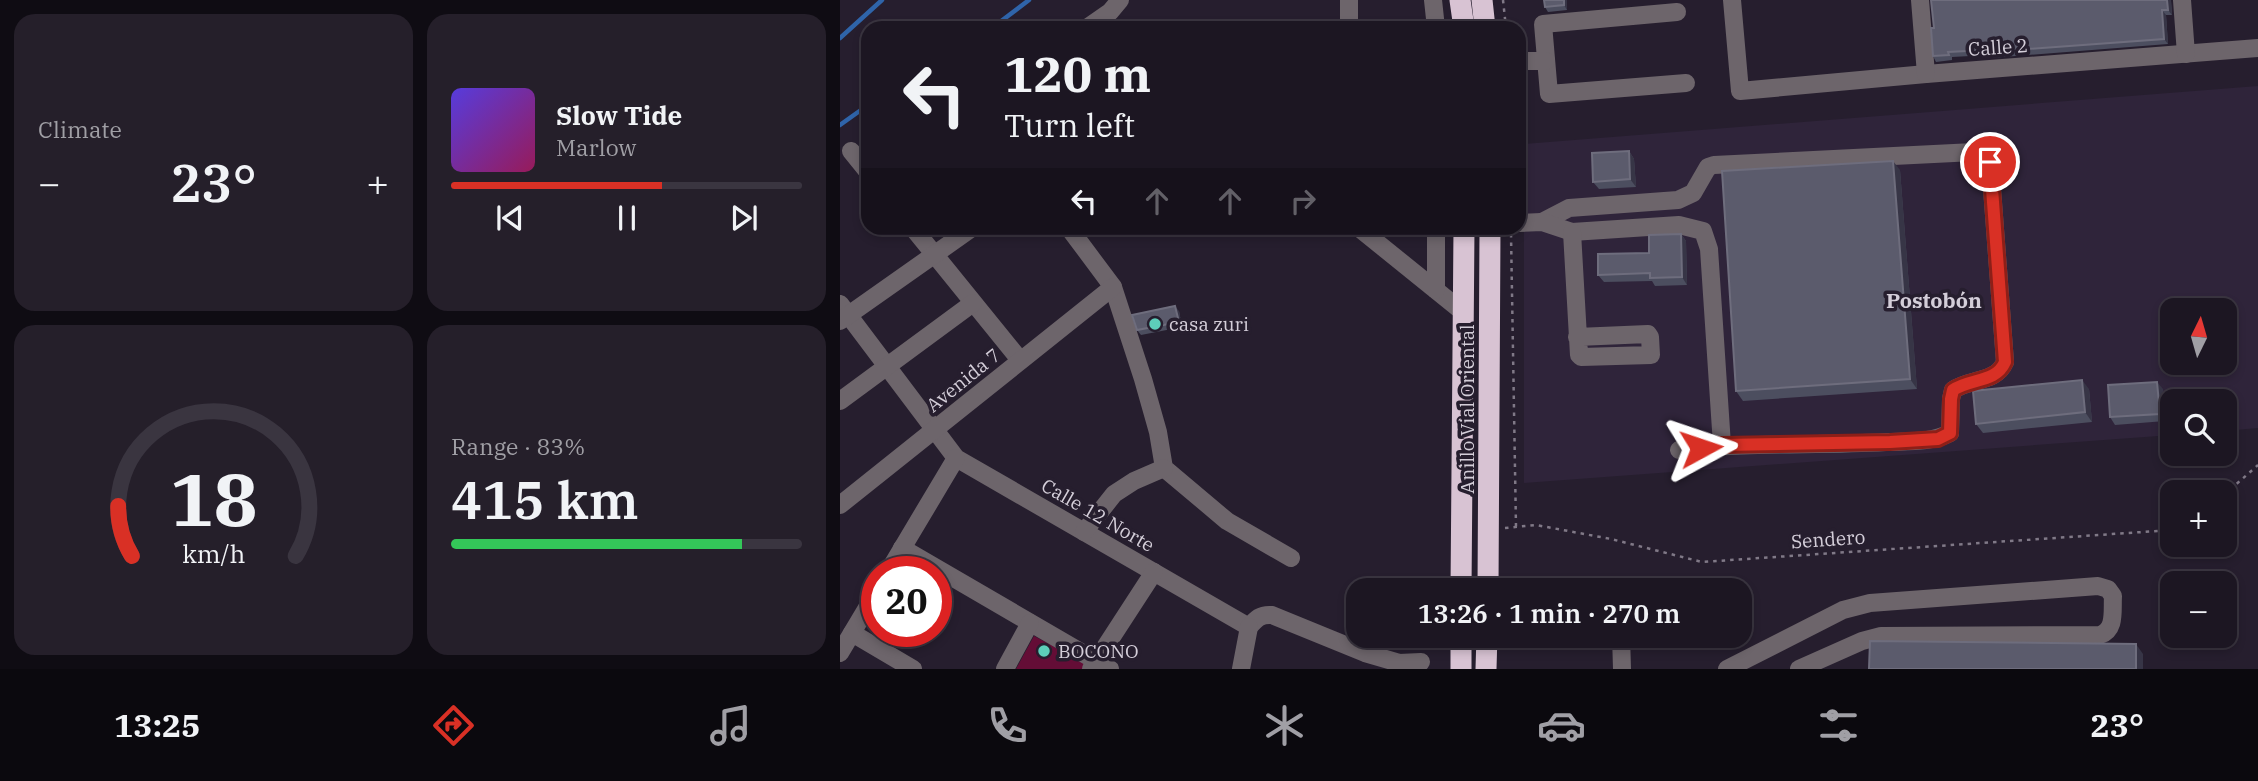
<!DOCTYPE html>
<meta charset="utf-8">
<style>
body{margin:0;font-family:"IBM Plex Serif",serif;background:#251f2a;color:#f1f3f6;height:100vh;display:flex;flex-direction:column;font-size:26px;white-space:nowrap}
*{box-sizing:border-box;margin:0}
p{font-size:23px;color:#a09fa5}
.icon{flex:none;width:38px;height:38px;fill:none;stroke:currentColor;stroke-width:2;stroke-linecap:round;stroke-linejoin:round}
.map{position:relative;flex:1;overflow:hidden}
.drawer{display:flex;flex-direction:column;gap:14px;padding:14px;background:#0f0c13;width:840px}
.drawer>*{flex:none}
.hud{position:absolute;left:21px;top:21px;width:665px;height:214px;border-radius:21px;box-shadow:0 4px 10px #0003,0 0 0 2px #3a3540;background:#1c1622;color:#f1f3f6;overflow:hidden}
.needle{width:46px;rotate:5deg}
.controls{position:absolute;left:1320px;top:298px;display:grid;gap:14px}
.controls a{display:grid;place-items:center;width:77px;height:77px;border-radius:14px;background:#1c1622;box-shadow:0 4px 10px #0003,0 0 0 2px #3a3540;font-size:35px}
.speed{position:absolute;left:21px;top:556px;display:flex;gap:14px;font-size:35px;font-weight:700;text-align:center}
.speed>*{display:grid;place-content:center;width:91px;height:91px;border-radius:50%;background:#1c1622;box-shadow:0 4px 10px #0003,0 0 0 2px #3a3540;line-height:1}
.speed .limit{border:10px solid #d22;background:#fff;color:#111}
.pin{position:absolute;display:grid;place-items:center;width:60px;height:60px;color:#fff;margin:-30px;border:4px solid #fff;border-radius:50%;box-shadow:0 2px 7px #0007}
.me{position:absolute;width:77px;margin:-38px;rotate:85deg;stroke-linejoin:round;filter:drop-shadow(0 0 5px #0008)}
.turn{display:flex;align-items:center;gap:24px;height:147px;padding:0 28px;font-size:32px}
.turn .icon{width:91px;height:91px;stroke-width:2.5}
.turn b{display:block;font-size:49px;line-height:60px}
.lanes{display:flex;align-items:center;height:66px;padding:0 28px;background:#0003;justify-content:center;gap:35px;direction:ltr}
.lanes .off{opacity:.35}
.big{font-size:52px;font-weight:600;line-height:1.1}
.drawer .tile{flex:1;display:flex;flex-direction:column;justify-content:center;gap:10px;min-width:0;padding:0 24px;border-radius:21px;background:#251f2a}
.drawer .dial{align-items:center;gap:0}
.dial svg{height:182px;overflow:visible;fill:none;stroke:#3a3540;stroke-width:7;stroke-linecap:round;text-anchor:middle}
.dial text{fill:#f1f3f6;stroke:none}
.song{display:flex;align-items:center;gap:21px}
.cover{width:84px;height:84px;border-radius:10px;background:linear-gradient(135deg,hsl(250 70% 55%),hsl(330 70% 35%))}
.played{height:7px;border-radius:4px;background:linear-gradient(90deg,#d93025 60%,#3a3540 60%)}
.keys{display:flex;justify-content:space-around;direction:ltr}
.heat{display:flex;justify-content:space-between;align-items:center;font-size:38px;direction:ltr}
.charge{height:10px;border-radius:5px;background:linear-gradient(90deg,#34c759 83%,#3a3540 0)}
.drawer .tiles{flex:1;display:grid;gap:14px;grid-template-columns:repeat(2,1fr)}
.trip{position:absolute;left:506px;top:578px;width:406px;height:70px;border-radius:21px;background:#1c1622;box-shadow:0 4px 10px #0003,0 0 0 2px #3a3540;font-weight:600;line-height:70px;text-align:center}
.dock{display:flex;height:112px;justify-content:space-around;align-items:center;background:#0b090e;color:#a09fa5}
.dock .icon{width:49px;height:49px}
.dock .active{color:#d93025}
.dock b{font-size:32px;color:#f1f3f6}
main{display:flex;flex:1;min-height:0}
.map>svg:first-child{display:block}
.built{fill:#2f243a;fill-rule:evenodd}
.green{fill:#640d36}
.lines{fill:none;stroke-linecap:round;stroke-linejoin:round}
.stream{stroke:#2f64a9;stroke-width:4.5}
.path{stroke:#807987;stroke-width:2.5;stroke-dasharray:3.5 5;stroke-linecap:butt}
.minor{stroke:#6d656b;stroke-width:18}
.highway{stroke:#d8c3d3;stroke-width:21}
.wall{fill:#4c4e5f}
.shaded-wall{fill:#373546}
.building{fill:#5b5b6c;stroke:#6e6d7d;stroke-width:2}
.route-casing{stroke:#8d1f18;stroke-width:18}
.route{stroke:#d93025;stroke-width:12}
.poi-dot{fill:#5dceb9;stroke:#261e2e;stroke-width:2.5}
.labels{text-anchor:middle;stroke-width:7;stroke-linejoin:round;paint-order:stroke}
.street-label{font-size:19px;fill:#d4ced9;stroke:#261e2e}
.poi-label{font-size:19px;fill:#d4ced9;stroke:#261e2e;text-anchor:start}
.neighbourhood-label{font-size:21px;font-weight:bold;fill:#d4ced9;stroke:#261e2e}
</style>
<main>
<section class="drawer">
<div class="tiles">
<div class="tile"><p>Climate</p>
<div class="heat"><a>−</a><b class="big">23°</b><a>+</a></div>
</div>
<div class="tile">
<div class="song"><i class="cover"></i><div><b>Slow Tide</b><p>Marlow</p></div></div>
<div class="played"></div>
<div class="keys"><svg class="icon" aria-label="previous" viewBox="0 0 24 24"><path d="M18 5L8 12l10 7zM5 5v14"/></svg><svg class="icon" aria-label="pause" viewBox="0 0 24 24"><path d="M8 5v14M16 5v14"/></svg><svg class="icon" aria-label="next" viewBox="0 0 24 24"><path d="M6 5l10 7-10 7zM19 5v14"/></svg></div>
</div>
<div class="tile dial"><svg viewBox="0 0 100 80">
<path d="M14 69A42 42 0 1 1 86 69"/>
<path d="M14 69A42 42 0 0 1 8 47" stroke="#d93025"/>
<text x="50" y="56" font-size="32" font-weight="700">18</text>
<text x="50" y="72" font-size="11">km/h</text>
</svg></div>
<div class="tile"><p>Range · 83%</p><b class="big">415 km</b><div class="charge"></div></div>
</div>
</section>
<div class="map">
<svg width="1418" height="669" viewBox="0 0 1418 669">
<rect width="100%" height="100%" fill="#261e2e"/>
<path class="built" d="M1418,86V428L1384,431V401H1332V435L684,483V144ZM1332,310H1384V362H1332Z"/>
<path class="green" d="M194,636L249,665L246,669H176Z"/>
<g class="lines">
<g class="stream">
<path d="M152,28L189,0"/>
<path d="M0,38L42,0"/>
<path d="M0,125L28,105"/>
</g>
<g class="path">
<path d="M663,0L666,28"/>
<path d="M671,234L676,527"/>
<path d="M1384,495L1418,465"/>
<path d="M665,528L696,525L771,539L862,562L1332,530"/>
</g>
<g class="minor">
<path d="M509,0V28"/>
<path d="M593,0L596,28"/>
<path d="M892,0L900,91L1086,74L1418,48"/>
<path d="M1080,0L1086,74"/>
<path d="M1342,0L1346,54"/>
<path d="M837,12L703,24L709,94L846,83"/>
<path d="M247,28L270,12L280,0"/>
<path d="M679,61H706"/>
<path d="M11,151L28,172"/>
<path d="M702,222L729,208L838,200L853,193L868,167L874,165L1134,152L1143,154L1150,162L1165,362C1156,383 1131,378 1113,390L1111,399L1110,433C1091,443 1068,441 1046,442C977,446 908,442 839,450"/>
<path d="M679,223L702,222L732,232L839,225L863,231L869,249L882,445"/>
<path d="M73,228L180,360"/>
<path d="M229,228L273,287L303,379L318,432L324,468L387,521L451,558"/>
<path d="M519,228L623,312"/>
<path d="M732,232L739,355L741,357L811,355L810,337L808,334L737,337"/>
<path d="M596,290V228"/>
<path d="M0,304L116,458L409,627"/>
<path d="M0,321L132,228"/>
<path d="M0,401L133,303"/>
<path d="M0,505L273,287"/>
<path d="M244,532L274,494L294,481L324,468"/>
<path d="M62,548L270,669"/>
<path d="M48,572L116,458"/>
<path d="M409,627C416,619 420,614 432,615L525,653L559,663L581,662"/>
<path d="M12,633L73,669"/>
<path d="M781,635L782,669"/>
<path d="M781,641L833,640"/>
<path d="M0,653L37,591"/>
<path d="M165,669L190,623"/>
<path d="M251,669L314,572"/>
<path d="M401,669L409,627"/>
<path d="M887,669L1003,610L1030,603L1258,586L1268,589L1273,596C1272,611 1276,630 1260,635L1041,636L1022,641L959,669"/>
</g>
<g class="highway">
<path d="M620,0L624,28"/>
<path d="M642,0L645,28"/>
<path d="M621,590L624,228"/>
<path d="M648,590L650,228"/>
<path d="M621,669V635"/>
<path d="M646,669L647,635"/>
</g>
</g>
<g class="wall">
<path d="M704,0H727V10L708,12L705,7Z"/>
<path d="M1331,1L1332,15H1326L1328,44L1150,58L1149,55L1112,57V60L1096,62L1093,56L1094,28Z"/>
<path d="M789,151L794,159L796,187L759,189L753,182Z"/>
<path d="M1060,170L1077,389L903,401L896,391Z"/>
<path d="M841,234L846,241L847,285L815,286L812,281L764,282L758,275L809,253Z"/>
<path d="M339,311L342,327L301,335L297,330Z"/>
<path d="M1249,389L1252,422L1143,433L1136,424Z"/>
<path d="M1323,389L1325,421L1275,425L1270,417Z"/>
</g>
<g class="shaded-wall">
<path d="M724,0H727V10L724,5Z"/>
<path d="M1327,0H1331L1332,15L1328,10Z"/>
<path d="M1322,10L1326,15L1328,44L1324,39Z"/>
<path d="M789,151L794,159L796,187L790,179Z"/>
<path d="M1053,161L1060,170L1077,389L1070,379Z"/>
<path d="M841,234L846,241L847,285L842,277Z"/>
<path d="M335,306L339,311L342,327L339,322Z"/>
<path d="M1242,380L1249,389L1252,422L1245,412Z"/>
<path d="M1317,382L1323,389L1325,421L1320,414Z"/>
<path d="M1296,644L1303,654V669H1296Z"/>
</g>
<g class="building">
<path d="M704,0H724V5L705,7Z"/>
<path d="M1091,0H1327L1328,10H1322L1324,39L1147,52V50L1108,52L1109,55L1093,56L1091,28H1094Z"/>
<path d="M789,151L790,179L753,182L752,153Z"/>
<path d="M1053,161L1070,379L896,391L882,171Z"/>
<path d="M841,234L842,277L810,278V273L758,275V254L809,253V235Z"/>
<path d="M335,306L339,322L297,330L292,315Z"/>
<path d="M1242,380L1245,412L1136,424L1133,391Z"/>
<path d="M1317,382L1320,414L1270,417L1268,385Z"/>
<path d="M1030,641L1296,644V669H1029Z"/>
</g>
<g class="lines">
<defs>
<path id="route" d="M861,448L882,445L1050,442L1098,439L1110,433L1111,399L1113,390C1131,378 1156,383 1165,362L1150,162"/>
</defs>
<use href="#route" class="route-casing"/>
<use href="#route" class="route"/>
</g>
<g class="poi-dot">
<circle cx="315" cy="324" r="7"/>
<circle cx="204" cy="651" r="7"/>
</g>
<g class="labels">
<g class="street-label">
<text transform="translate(1158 47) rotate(-4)" y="7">Calle 2</text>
<text transform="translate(123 380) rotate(-39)" y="7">Avenida 7</text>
<text transform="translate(627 409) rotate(-90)" y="7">Anillo Vial Oriental</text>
<text transform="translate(258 515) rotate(30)" y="7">Calle 12 Norte</text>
<text transform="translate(988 539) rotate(-4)" y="7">Sendero</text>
</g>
<g class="poi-label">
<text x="329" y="331">casa zuri</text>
<text x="218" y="658">BOCONO</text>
</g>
<g class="neighbourhood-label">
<text x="1094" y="308">Postobón</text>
</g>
</g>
</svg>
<div class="controls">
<a><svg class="needle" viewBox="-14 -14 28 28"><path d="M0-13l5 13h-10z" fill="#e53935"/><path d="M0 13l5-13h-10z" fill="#a09fa5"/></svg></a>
<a><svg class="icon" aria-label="search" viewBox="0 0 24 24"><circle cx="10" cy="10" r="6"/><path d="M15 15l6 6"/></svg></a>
<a>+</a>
<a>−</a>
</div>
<div class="speed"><div class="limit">20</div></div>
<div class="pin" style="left:1150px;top:162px;background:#d93025"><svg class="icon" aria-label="arrive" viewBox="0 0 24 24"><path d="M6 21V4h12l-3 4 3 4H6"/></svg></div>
<svg class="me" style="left:861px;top:448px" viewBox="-20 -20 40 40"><path d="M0-17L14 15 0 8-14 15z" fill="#d93025" stroke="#fff" stroke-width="4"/></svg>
<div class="trip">13:26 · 1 min · 270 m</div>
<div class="hud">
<div class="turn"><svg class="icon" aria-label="left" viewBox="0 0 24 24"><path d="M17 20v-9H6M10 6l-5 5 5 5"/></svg><div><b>120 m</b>Turn left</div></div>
<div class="lanes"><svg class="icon" aria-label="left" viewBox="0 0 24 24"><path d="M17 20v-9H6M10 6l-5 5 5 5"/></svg><svg class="icon off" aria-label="ahead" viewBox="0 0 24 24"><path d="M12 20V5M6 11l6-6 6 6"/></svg><svg class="icon off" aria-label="ahead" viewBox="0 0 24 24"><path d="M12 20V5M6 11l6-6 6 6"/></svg><svg class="icon off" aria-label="right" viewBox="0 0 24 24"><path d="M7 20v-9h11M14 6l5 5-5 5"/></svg></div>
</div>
</div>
</main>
<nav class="dock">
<b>13:25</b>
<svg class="icon active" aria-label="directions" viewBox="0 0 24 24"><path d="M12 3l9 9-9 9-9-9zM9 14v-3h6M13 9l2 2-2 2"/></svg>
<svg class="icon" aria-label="music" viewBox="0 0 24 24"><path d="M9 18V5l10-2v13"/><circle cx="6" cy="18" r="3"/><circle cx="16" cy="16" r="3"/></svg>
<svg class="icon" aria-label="phone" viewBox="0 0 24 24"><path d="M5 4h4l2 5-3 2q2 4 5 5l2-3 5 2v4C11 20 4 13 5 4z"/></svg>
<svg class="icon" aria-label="climate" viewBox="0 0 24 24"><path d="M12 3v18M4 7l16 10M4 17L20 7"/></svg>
<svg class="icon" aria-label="car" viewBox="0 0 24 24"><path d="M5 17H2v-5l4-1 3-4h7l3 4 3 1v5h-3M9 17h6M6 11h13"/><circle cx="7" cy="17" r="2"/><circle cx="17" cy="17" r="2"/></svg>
<svg class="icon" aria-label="filters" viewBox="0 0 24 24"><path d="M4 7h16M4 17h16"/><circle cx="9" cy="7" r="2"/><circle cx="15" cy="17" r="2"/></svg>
<b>23°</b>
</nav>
